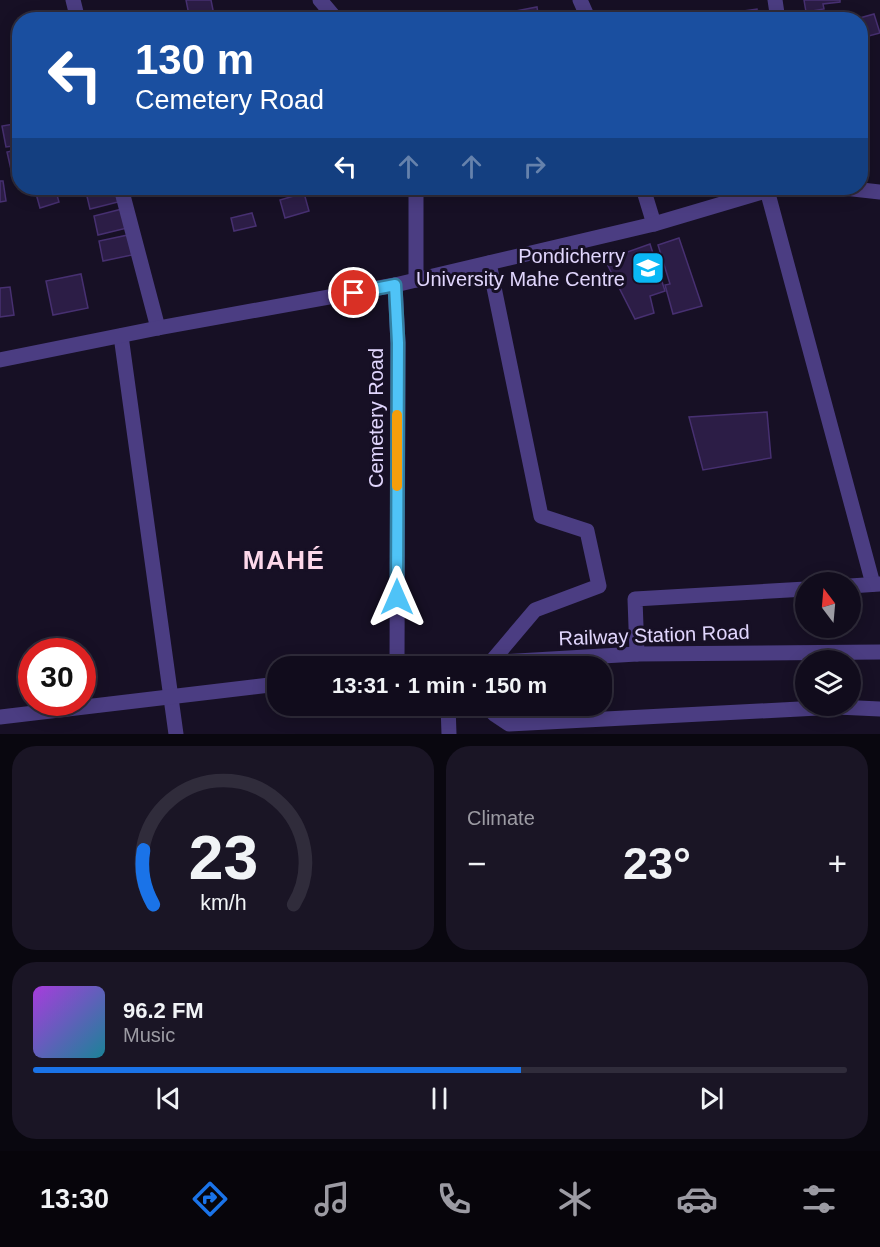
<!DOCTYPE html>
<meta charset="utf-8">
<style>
body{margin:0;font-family:Helvetica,sans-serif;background:#1a1525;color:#f1f3f6;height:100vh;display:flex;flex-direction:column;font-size:22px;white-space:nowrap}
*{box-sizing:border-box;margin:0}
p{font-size:20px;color:#9c9ba3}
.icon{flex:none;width:33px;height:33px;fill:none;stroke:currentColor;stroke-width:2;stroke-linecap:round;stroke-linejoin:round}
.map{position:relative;height:734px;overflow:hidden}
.side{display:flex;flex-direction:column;gap:12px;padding:12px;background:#09070f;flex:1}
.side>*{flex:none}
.top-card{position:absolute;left:12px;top:12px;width:856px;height:183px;border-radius:24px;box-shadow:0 3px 15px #0003,0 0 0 2px #302c3b;background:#1a4fa0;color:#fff;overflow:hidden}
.needle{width:39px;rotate:344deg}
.tools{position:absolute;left:795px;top:572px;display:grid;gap:12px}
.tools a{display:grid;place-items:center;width:66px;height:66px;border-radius:50%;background:#110c1c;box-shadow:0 3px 15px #0003,0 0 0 2px #302c3b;font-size:30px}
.speed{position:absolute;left:18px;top:638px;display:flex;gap:12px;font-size:30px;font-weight:700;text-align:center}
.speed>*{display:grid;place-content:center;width:78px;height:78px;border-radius:50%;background:#110c1c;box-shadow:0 3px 15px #0003,0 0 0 2px #302c3b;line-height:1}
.speed .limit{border:9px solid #d22;background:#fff;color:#111}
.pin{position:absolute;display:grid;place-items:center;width:51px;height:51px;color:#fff;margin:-26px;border:3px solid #fff;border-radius:50%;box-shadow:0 2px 6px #0007}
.me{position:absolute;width:66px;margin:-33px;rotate:0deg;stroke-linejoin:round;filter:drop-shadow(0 0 4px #0008)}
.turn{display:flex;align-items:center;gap:21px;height:126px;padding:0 24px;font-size:27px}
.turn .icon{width:78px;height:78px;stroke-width:2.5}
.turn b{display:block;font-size:42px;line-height:51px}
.lanes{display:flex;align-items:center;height:57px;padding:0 24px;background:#0003;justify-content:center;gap:30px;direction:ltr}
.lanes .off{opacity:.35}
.big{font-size:45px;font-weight:700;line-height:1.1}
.side .tile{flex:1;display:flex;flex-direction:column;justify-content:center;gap:9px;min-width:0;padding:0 21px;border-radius:24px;background:#1a1525}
.side .dial{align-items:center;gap:0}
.dial svg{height:156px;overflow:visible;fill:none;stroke:#302c3b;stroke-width:7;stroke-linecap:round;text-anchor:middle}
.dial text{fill:#f1f3f6;stroke:none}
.song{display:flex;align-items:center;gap:18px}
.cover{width:72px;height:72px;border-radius:9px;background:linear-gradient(135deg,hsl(280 70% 55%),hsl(190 70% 35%))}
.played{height:6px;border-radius:3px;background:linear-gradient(90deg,#1a73e8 60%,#302c3b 60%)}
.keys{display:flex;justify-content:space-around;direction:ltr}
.heat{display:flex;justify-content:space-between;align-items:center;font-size:33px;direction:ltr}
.side .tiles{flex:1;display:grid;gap:12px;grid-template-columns:1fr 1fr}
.tile:last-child{grid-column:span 2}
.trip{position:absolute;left:267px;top:656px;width:345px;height:60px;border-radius:24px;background:#110c1c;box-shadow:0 3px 15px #0003,0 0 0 2px #302c3b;font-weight:700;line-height:60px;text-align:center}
.tabs{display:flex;height:96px;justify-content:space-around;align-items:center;background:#07050b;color:#9c9ba3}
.tabs .icon{width:42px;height:42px}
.tabs .active{color:#1a73e8}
.tabs b{font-size:27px;color:#f1f3f6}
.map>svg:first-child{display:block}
.building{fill:#2c1d46;stroke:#473071;stroke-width:1.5}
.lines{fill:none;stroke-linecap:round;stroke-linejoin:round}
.minor{stroke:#4b3d82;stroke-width:15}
.route-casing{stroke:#337fa1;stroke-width:15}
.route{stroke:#4fc3f7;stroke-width:10}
.slow{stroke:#f59e0b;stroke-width:10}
.labels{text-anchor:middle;stroke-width:6;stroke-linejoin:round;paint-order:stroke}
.poi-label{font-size:20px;fill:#e1d6fd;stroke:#171025;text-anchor:end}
.street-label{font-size:20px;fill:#e1d6fd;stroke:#171025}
.district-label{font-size:26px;font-weight:bold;letter-spacing:1.5px;fill:#fdd8ea;stroke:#171025}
</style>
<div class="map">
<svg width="880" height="734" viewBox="0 0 880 734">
<rect width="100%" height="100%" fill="#171025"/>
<g class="building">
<path d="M186,0H211L215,20H190Z"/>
<path d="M804,0H840V2L823,4L824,9L806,12Z"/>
<path d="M537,7L539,20H511L510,12Z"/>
<path d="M757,9L758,20H678Z"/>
<path d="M874,14L880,33L861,38V20L856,19Z"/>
<path d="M20,123V145L6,147L2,126Z"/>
<path d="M20,149V172L12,174L7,152Z"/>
<path d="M0,181H3L6,201L0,202Z"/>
<path d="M43,188H55L59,202L40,208L35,190Z"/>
<path d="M85,188H114L118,202L90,209Z"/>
<path d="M304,193L309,211L285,218L280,200Z"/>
<path d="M122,209L127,228L98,235L94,216Z"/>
<path d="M252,213L256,226L234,231L231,218Z"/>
<path d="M128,235L132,255L103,261L99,241Z"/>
<path d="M679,238L702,306L673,314L665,285L670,284L658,245Z"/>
<path d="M650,244L665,291L650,296L654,313L635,319L605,260Z"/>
<path d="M81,274L88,308L53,315L46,281Z"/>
<path d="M10,287L14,315L0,317V288Z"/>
<path d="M767,412L771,458L703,470L689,417Z"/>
<path d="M503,705H550V713L503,717Z"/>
</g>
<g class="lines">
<g class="minor">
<path d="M73,0L78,20"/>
<path d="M320,0L337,20"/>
<path d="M580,0L589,20"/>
<path d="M775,0L778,20"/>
<path d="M121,188L158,328"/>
<path d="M643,188L654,224"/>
<path d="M844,188L880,192"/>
<path d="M767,190L873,584"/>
<path d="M489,263L541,516L587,531L599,586L535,610L491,662V666"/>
<path d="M416,280V188"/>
<path d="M395,285L654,224L776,188"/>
<path d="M121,336L176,734"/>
<path d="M0,360L158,328L395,285L398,343L397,666"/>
<path d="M850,586L880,584"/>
<path d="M637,654L635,599L806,589"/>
<path d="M429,666L637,654L880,652"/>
<path d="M448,705L449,734"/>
<path d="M493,705L494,714L509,724L837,707L880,709"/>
<path d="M0,717L278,684"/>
</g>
</g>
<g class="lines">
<defs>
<path id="route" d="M354,293L395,285L398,343L397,597"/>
</defs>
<use href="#route" class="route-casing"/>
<use href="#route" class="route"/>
<path class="slow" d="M397,486V415"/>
</g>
<defs>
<symbol id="university-square" viewBox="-11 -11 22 22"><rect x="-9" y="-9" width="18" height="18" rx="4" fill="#0ab8f5" stroke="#171025"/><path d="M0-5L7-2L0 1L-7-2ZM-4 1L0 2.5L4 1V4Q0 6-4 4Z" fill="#fff"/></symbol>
</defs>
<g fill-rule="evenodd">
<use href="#university-square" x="629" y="249" width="38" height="38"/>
</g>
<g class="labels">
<g class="poi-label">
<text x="625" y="263">Pondicherry<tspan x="625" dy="23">University Mahe Centre</tspan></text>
</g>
<g class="street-label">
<text transform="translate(376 418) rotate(-90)" y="7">Cemetery Road</text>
<text transform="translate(654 635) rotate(-2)" y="7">Railway Station Road</text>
</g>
<g class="district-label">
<text x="284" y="569">MAHÉ</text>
</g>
</g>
</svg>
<div class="tools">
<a><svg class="needle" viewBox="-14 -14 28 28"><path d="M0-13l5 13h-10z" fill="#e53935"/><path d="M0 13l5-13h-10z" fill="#9c9ba3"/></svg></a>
<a><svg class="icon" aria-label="layers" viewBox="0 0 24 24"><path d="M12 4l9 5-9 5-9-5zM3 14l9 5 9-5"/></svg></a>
</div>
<div class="speed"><div class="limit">30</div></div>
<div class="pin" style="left:354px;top:293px;background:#d93025"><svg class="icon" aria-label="arrive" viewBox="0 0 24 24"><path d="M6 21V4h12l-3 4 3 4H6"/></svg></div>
<svg class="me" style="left:397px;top:597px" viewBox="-20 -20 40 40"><path d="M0-17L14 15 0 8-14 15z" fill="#4fc3f7" stroke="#fff" stroke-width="4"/></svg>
<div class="trip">13:31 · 1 min · 150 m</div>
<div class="top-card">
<div class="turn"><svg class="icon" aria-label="left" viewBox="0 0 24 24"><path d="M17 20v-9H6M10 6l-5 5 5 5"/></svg><div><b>130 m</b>Cemetery Road</div></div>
<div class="lanes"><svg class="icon" aria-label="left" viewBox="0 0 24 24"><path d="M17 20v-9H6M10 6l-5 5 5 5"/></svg><svg class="icon off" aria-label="ahead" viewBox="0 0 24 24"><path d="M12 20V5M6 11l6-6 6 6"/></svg><svg class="icon off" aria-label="ahead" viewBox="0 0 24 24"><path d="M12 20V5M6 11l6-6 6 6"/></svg><svg class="icon off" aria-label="right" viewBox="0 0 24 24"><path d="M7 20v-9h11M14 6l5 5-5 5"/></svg></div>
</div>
</div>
<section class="side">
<div class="tiles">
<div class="tile dial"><svg viewBox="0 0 100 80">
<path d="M14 69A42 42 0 1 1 86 69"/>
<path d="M14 69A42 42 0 0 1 9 41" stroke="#1a73e8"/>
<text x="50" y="56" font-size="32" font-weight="700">23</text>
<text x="50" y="72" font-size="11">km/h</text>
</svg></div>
<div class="tile"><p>Climate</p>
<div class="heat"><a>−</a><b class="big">23°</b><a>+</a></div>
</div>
<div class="tile">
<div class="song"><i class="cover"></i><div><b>96.2 FM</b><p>Music</p></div></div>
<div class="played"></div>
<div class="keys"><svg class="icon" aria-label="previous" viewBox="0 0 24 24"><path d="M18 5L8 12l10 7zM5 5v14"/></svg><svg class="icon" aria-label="pause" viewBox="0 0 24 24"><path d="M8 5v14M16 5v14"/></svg><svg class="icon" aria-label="next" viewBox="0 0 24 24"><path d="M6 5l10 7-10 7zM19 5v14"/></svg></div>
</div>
</div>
</section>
<nav class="tabs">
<b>13:30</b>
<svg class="icon active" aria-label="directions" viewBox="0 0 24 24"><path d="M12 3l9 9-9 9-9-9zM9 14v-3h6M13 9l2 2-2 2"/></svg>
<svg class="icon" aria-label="music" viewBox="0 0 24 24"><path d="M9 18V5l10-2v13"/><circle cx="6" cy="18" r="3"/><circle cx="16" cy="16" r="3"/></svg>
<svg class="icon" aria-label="phone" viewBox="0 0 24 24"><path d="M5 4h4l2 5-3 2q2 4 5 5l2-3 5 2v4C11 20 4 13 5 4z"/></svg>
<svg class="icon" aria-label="climate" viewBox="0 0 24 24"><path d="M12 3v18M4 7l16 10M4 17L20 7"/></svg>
<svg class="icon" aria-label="car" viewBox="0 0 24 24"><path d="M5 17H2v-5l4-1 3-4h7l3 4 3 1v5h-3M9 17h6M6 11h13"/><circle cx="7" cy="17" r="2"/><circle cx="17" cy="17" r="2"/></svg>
<svg class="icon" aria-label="filters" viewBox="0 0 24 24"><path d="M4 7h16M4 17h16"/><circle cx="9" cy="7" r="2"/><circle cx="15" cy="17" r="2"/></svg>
</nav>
